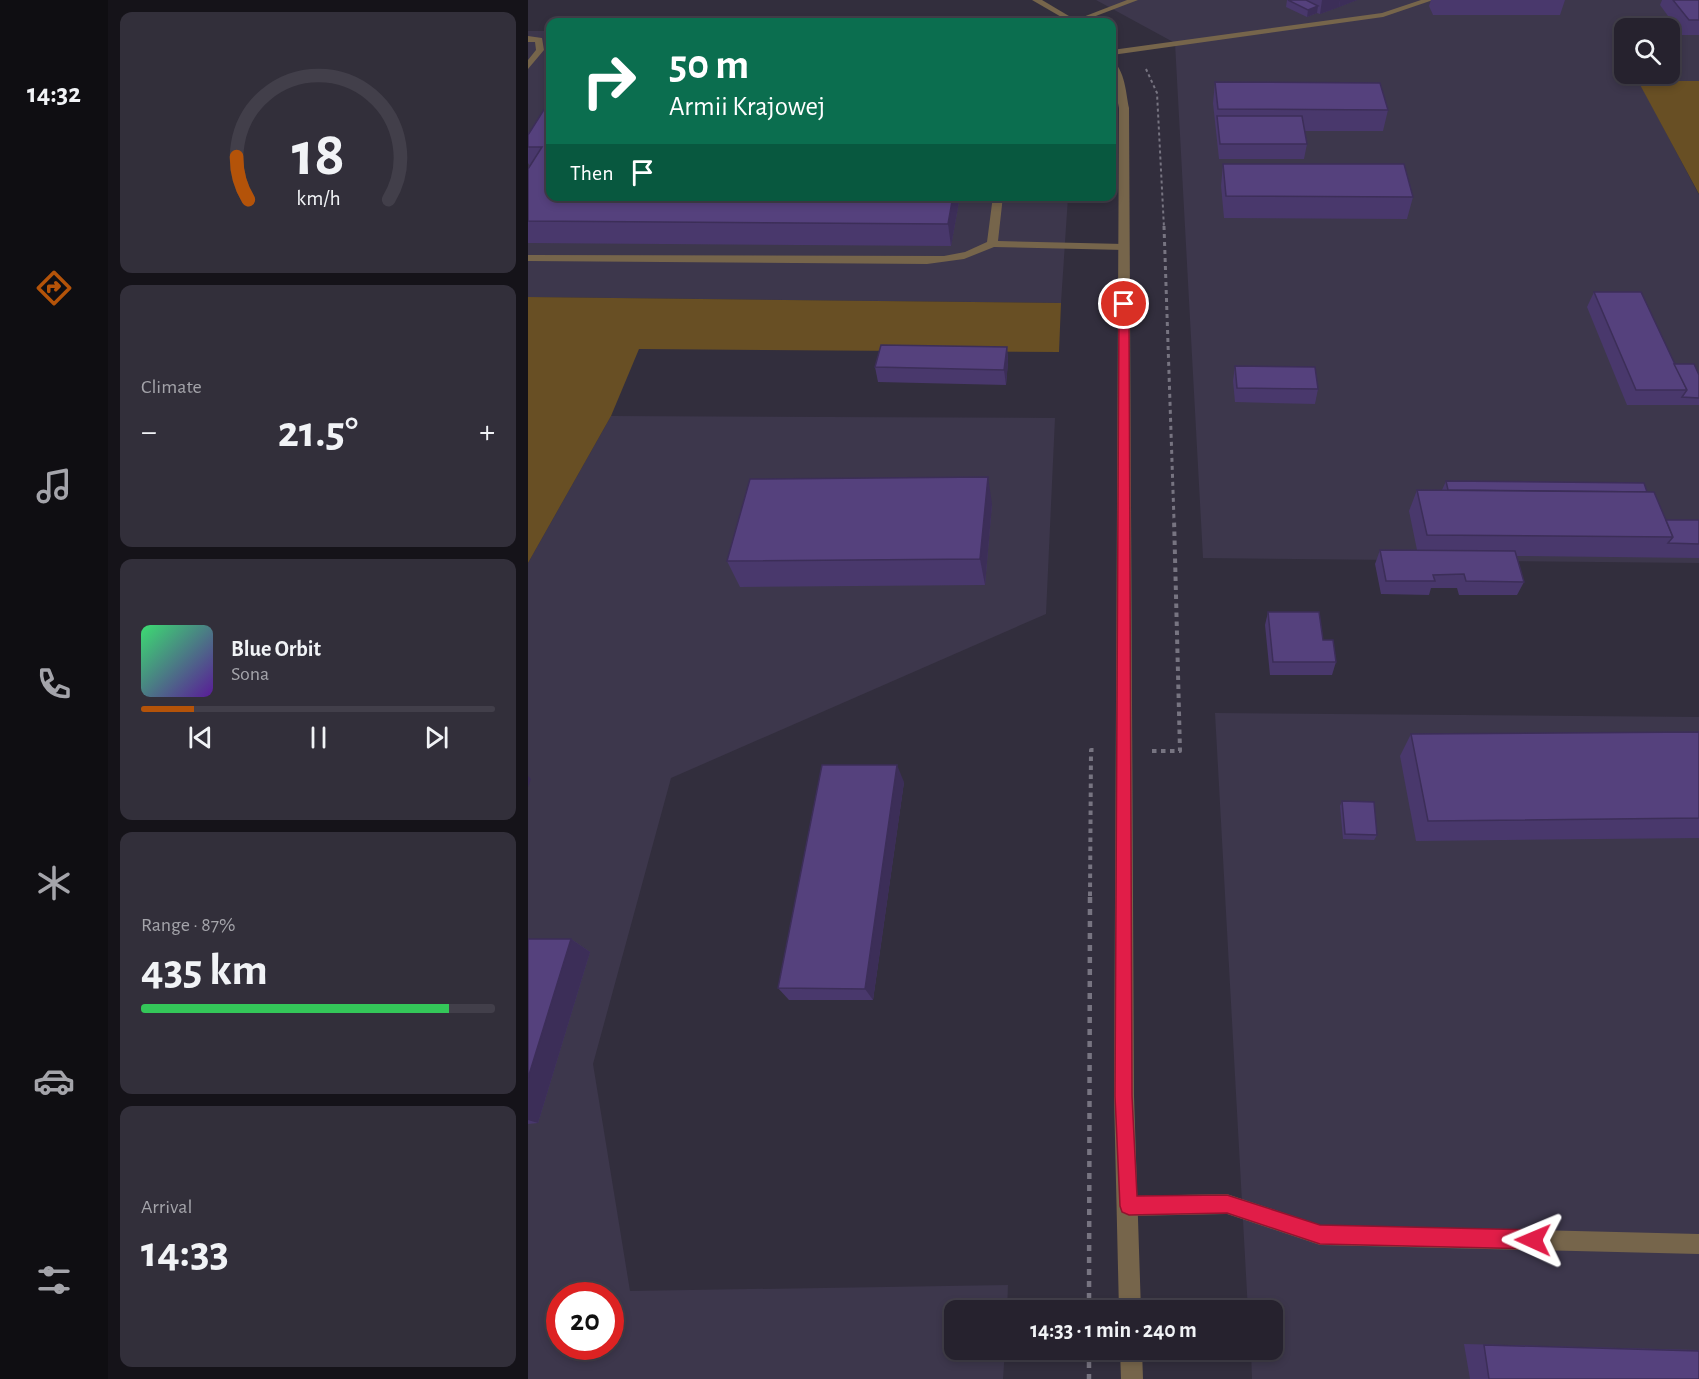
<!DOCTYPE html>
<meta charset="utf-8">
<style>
body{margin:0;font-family:"Alegreya Sans",sans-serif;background:#322f3a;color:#f1f3f6;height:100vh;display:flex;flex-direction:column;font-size:22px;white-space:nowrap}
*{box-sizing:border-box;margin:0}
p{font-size:20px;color:#a4a4aa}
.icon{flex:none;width:33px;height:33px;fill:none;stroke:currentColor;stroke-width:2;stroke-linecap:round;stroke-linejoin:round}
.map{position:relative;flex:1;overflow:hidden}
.sheet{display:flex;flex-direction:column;gap:12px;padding:12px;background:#151319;width:420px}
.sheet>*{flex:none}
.banner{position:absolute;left:18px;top:18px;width:570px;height:183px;border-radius:12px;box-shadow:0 3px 9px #0003,0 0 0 2px #423f4a;background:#0b6e4f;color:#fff;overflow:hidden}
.buttons{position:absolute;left:1086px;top:18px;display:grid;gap:12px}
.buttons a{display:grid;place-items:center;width:66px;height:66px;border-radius:12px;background:#26222e;box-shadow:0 3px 9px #0003,0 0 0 2px #423f4a;font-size:30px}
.speed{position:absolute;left:18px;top:1282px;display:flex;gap:12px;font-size:30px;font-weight:700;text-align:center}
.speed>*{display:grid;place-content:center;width:78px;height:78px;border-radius:50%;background:#26222e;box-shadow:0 3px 9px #0003,0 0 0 2px #423f4a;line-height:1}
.speed .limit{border:9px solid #d22;background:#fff;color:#111}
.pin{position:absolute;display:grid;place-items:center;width:51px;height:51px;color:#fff;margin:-26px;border:3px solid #fff;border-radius:50%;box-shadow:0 2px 6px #0007}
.me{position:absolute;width:66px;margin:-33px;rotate:271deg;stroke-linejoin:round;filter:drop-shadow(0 0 4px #0008)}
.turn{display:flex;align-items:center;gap:21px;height:126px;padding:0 24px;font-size:27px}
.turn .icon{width:78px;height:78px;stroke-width:2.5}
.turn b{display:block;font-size:42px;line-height:51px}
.then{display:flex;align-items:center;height:57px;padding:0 24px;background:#0003;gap:12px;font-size:22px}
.big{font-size:45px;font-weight:700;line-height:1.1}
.sheet .widget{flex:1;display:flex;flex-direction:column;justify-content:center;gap:9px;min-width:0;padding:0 21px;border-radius:12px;background:#322f3a}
.sheet .dial{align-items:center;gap:0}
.dial svg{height:156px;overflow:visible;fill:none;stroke:#423f4a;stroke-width:7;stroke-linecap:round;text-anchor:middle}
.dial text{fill:#f1f3f6;stroke:none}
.song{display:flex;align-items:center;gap:18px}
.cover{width:72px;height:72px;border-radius:9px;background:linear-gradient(135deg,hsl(140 70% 55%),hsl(270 70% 35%))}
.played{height:6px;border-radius:3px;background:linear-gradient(90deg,#b45309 15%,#423f4a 15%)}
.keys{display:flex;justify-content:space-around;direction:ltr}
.heat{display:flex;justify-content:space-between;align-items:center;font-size:33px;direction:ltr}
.charge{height:9px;border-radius:4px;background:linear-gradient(90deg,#34c759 87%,#423f4a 0)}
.trip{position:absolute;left:416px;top:1300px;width:339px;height:60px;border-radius:12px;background:#26222e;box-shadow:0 3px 9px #0003,0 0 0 2px #423f4a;font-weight:700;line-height:60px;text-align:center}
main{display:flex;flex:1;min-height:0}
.dock{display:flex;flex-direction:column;width:108px;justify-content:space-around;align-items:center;background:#0f0e12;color:#a4a4aa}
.dock .icon{width:42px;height:42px}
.dock .current{color:#b45309}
.dock b{font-size:27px;color:#f1f3f6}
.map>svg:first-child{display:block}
.built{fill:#3d374c;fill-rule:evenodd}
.green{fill:#684f24}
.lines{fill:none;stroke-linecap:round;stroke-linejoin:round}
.path-far3{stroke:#777481;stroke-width:2;stroke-dasharray:3 3;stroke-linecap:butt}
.path-far2{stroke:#777481;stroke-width:3;stroke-dasharray:4 4;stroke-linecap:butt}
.path-far1{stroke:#777481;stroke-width:4;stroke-dasharray:4.5 4.5;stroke-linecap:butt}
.path{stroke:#777481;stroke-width:4.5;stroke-dasharray:6 6;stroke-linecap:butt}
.lane{fill:#76654b;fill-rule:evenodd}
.street{fill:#76654b;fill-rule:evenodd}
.wall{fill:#49386c}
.shaded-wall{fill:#3c2e58}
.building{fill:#55417d;stroke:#3c2e58;stroke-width:1.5}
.route{fill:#e11d48;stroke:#92132f;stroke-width:1.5}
</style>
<main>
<nav class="dock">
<b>14:32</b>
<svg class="icon current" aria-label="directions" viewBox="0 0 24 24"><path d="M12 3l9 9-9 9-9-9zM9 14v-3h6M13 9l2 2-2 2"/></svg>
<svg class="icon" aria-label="music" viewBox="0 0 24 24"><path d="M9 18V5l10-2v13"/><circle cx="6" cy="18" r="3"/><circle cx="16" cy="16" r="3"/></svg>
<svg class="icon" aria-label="phone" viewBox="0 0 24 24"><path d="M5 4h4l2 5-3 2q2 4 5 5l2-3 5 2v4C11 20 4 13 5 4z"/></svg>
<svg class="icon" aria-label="climate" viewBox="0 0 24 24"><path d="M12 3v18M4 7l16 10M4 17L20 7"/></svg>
<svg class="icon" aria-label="car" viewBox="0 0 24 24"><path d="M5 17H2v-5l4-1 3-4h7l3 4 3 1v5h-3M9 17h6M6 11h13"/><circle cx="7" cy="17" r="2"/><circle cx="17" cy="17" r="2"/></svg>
<svg class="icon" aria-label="filters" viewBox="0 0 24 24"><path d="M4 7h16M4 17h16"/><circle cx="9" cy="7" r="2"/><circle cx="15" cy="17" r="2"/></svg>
</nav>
<section class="sheet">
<div class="widget dial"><svg viewBox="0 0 100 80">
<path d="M14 69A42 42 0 1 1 86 69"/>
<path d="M14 69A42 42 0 0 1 8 47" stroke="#b45309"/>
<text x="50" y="56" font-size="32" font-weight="700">18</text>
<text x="50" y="72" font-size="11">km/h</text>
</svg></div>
<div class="widget"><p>Climate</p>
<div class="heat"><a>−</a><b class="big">21.5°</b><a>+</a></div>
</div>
<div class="widget">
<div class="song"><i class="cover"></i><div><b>Blue Orbit</b><p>Sona</p></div></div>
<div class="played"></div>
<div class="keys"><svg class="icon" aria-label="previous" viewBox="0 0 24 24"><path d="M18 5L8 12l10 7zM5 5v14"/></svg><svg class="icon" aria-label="pause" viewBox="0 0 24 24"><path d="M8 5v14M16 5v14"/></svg><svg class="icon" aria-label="next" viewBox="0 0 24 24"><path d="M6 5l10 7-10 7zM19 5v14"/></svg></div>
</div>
<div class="widget"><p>Range · 87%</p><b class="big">435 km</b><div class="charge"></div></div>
<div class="widget"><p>Arrival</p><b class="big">14:33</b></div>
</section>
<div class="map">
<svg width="1171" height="1379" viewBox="0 0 1171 1379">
<rect width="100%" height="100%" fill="#322e3d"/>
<g class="built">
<path d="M568,0H1171V81H1111L1171,195V563L675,558L647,43ZM1096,28H1142V74H1096Z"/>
<path d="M0,31H22V196L540,197L533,303L0,297Z"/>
<path d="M83,416L527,418L518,614L143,778L65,1064L102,1291L480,1285L479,1311H426V1350H477L475,1379H0V563ZM32,1296H82V1347H32Z"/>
<path d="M687,713L1171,717V1379H724L723,1350H744V1311H720Z"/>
</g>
<g class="green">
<path d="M1110,81H1171V194Z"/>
<path d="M0,297L533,303L531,352L111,349L83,416L0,563Z"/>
</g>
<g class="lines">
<path class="path-far3" d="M618,69L629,93L636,228"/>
<path class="path-far2" d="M636,226L646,520"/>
<g class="path-far1">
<path d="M624,751H652L646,518"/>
<path d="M562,896L563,750H568"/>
</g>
<g class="path">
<path d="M561,1311L562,894"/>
<path d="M561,1350V1379"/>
</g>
<g class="lane">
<path d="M599,0H610L552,22H542Z"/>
<path d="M893,0H905L855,17L584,55V50L854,13Z"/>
<path d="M0,36L14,38L16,50L0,69V60L8,50L7,42H0Z"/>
<path d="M465,196H475L470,241L596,244L601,247L596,250L466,247L436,259L399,264L0,261V255L416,256L437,252L459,242Z"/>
<path d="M699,1194L792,1225L1171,1234V1254L792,1245L699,1214L601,1216L594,1213L591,1206L594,1199L601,1196Z"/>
</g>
<g class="street">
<path d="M504,0H514L551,22H542Z"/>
<path d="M584,61C597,69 598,94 601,108L606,1096L613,1311H591L586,1096L591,108L584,73Z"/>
<path d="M592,1350H614L615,1379H593Z"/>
</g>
</g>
<g class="wall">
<path d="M759,0H829L792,14L789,13L779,17L758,7Z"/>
<path d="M903,0H1037L1032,15H905L901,6Z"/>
<path d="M1134,0H1171V35H1154L1132,5Z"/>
<path d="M687,82L860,110L855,131H776L779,144L776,159H691L685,103Z"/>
<path d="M0,135L432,196L423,246L0,243V169L2,166L0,163Z"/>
<path d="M695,164L885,197L879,219L696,218L693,186Z"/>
<path d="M1066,292L1146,364L1171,375V405H1099L1059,307Z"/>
<path d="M479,347L480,362L478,385L350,382L347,367Z"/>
<path d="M707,366L790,389L787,404L707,402L705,381Z"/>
<path d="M918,481L1119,492L1138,520H1171V558L989,556L996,582L989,595H931L929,588H903L901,595L853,594L847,564L852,550H889L881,511L889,490H914Z"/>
<path d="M464,504L457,585L212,587L199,561Z"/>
<path d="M740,612L795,640L808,662L804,675H742L737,625Z"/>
<path d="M1171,732V838L888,841L872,756L883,734Z"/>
<path d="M376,782L345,1000H261L250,988Z"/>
<path d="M814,801L849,835L846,840L815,839L812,806Z"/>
<path d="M0,939H43L62,952L10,1123L0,1124Z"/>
<path d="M936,1344L1171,1350V1379H942Z"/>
</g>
<g class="shaded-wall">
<path d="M794,0H812L811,7L792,14Z"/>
<path d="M812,0H829L811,7Z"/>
<path d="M790,6L789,13L779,17L780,10Z"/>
<path d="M425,196H432L423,246L420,224Z"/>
<path d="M479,347L480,362L478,385L476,370Z"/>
<path d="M460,477L464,504L457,585L452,559Z"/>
<path d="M369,765L376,782L345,1000L337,989Z"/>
<path d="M0,776L3,779L0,787Z"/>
<path d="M43,939L62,952L10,1123L0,1120V1078Z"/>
</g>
<g class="building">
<path d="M760,0H778L790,6L780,10Z"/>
<path d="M1145,0H1171V20H1161Z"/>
<path d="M687,82L852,83L860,110L690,109Z"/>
<path d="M22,100V196H425L420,224L0,221V169L14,147H0V135Z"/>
<path d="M689,116H774L779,144H692Z"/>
<path d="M695,164H876L885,197L698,196Z"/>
<path d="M1066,292H1113L1159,390H1108Z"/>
<path d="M353,345L479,347L476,370L347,367Z"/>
<path d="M1146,364H1166L1171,375V398L1154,397L1159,390Z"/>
<path d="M707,366L787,367L790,389L709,388Z"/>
<path d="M460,477L452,559L199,561L222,479Z"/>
<path d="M918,481L1116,483L1119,492L920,490Z"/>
<path d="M889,490L1126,492L1145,537L899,535Z"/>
<path d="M1138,520H1171V544L1140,543L1145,537Z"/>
<path d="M852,550L987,551L996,582L938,581L936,574L905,575L907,581H858Z"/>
<path d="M740,612H791L795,640H805L808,662H745Z"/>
<path d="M1171,732V818L900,821L883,734Z"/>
<path d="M294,765H369L337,989L250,988Z"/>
<path d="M814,801L846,802L849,835L817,834Z"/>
<path d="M0,939H43L0,1078Z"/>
<path d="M956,1345L1171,1351V1379H961Z"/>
</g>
<path class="route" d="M596,301L601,304L604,1096L609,1196L699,1195L792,1225L1005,1230L1012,1233L1015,1240L1012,1246L1005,1249L792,1244L699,1213L601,1215L594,1212L592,1206L587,1096L591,304Z"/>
</svg>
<div class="buttons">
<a><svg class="icon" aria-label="search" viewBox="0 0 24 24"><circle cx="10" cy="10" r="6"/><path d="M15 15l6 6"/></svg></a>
</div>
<div class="speed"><div class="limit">20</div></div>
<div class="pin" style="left:596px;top:304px;background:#d93025"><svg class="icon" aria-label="arrive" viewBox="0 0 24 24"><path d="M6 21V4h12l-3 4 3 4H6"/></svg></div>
<svg class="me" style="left:1005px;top:1240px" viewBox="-20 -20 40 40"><path d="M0-17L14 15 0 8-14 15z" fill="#e11d48" stroke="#fff" stroke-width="4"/></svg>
<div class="trip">14:33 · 1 min · 240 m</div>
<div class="banner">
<div class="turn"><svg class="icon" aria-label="right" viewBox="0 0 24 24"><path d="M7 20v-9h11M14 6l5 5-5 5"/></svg><div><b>50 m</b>Armii Krajowej</div></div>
<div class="then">Then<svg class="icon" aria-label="arrive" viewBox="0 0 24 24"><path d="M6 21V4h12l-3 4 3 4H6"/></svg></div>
</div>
</div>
</main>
